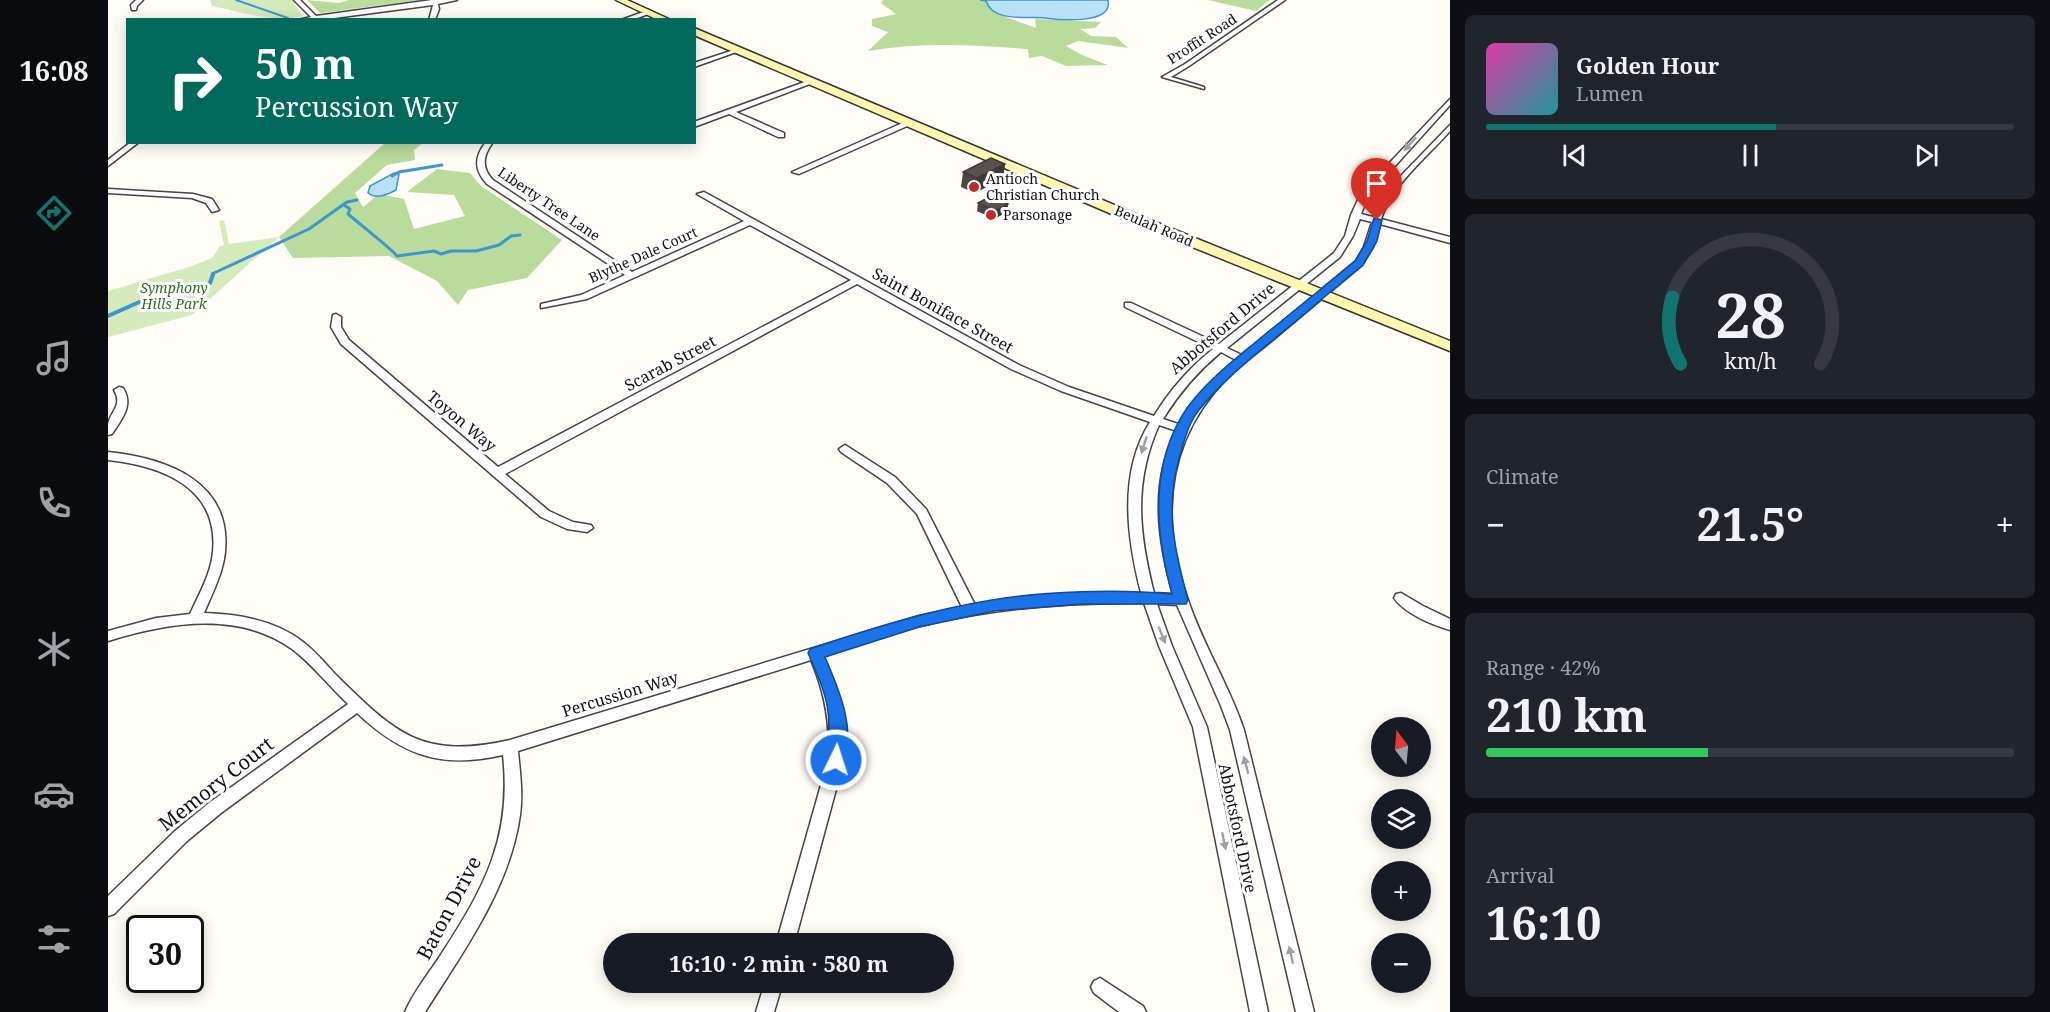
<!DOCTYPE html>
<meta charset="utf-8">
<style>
body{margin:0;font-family:"Noto Serif",serif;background:#20242c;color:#f1f3f6;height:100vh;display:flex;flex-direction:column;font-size:22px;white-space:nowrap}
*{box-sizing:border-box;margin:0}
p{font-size:20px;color:#9ea1a6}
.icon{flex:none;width:33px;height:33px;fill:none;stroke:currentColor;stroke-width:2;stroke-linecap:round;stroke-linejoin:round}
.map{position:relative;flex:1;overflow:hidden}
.details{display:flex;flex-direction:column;gap:15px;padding:15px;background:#0d0f14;width:600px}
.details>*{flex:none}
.hud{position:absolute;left:18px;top:18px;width:570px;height:126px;border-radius:0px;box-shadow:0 3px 15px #0003;background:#00695c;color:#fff;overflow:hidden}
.needle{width:39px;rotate:344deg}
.buttons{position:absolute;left:1263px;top:717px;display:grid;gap:12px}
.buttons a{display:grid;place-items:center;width:60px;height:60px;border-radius:50%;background:#171b24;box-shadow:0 3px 15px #0003;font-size:30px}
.speed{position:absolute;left:18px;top:915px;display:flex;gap:12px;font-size:30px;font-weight:700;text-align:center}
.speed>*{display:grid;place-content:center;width:78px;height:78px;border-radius:50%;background:#171b24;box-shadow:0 3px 15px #0003;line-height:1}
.speed .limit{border:3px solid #111;border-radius:9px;background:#fff;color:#111}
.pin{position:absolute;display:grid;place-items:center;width:51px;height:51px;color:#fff;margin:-62px -26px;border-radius:50% 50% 50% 0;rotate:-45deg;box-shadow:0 0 6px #0007}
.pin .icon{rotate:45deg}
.me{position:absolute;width:66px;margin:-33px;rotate:4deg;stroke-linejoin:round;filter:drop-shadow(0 0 4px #0008)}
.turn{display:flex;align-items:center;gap:21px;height:126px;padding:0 30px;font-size:27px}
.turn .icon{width:78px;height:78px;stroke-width:2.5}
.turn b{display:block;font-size:42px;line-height:51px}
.big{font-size:45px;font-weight:700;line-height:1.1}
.details .tile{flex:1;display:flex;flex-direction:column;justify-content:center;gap:9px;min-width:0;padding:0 21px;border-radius:9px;background:#20242c}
.details .dial{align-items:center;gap:0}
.dial svg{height:156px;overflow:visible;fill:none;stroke:#363941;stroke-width:7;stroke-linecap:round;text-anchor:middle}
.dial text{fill:#f1f3f6;stroke:none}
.song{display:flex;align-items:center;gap:18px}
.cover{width:72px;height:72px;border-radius:9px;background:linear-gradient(135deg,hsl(320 70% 55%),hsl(180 70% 35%))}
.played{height:6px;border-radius:3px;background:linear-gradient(90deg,#0f766e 55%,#363941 55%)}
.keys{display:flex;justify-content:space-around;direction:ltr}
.heat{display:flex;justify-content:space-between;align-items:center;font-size:33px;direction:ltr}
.charge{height:9px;border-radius:4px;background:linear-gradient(90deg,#34c759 42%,#363941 0)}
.trip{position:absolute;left:495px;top:933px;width:351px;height:60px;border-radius:30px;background:#171b24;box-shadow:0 3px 15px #0003;font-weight:700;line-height:60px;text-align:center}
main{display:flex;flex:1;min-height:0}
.dock{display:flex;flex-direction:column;width:108px;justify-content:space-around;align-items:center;background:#090b0e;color:#9ea1a6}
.dock .icon{width:42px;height:42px}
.dock .active{color:#0f766e}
.dock b{font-size:27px;color:#f1f3f6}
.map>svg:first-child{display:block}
.green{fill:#d5ebbd}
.forest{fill:#b9dc9c}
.water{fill:#b9e0f7;stroke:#3f96cf;stroke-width:1.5}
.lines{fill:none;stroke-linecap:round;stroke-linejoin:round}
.stream-far2{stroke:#3f96cf;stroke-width:2}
.stream-far1{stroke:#3f96cf;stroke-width:3}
.stream{stroke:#3f96cf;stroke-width:4}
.minor-casing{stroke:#444;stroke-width:3}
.secondary-casing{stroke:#333;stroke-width:3}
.minor{fill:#fff;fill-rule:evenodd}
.secondary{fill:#fff6b0;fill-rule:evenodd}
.wall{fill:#4d4742}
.shaded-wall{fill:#3f3936}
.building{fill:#5a524d;stroke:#3f3936;stroke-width:1.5}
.oneway{fill:#a0a0a0}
.route{fill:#1a73e8;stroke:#114b97;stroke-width:1.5}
.poi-dot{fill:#c4262e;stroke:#fff;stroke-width:2}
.labels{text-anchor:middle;stroke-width:6;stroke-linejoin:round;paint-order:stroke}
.far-street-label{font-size:14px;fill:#111;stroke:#fff}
.far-poi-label{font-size:14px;fill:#111;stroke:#fff;text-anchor:start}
.far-park-label{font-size:14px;font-style:italic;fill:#2f6b1f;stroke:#fff}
.street-label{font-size:16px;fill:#111;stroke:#fff}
.near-street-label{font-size:20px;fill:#111;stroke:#fff}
</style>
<main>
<nav class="dock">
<b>16:08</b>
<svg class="icon active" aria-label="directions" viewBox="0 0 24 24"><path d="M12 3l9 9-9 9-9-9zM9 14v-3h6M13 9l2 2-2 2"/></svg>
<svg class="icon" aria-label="music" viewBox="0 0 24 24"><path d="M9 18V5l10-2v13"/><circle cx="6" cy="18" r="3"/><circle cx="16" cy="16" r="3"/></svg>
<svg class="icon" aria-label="phone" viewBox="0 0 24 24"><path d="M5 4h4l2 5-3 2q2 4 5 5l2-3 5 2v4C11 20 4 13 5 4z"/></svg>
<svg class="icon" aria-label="climate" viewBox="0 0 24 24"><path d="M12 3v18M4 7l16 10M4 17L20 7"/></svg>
<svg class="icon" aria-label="car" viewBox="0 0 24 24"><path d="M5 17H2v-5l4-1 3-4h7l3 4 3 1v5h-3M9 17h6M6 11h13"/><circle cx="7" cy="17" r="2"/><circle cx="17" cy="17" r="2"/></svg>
<svg class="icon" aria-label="filters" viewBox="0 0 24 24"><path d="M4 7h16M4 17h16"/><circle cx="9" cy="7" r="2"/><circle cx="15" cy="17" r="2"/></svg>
</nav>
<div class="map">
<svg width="1342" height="1012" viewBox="0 0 1342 1012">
<rect width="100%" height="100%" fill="#fffdf5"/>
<g class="green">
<path d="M102,0H184L195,16C165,23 134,12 104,6Z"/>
<path d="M116,220L121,244L171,237L84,315L0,337V291L81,267L104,258L112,246L116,245L111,221Z"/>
</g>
<g class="forest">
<path d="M199,0L231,3L241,0H314L212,13Z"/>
<path d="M775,0H872L878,1L887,13L928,28L927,19L993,22L987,28L972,29L983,36L1008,37L1020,48L970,41L958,46L974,55L1000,65L958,66L934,56L921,58L920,49C866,45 813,42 760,51L780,32L764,26V19L788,14L773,3Z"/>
<path d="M1100,0H1162L1148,11Z"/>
<path d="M316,142L306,150L307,160L279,165L247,193L255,207L271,194L296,199L306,229L357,216L346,195L299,192L329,169L362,173L373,186L454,240L419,278L360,290L350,305L329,281L281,256L185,258L171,237L277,143Z"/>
</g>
<g class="water">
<path d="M872,0H1000C1006,25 952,20 937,18C920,16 885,23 878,1Z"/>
<path d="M286,173L291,174L288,190C280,194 269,200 260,193L262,186Z"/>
</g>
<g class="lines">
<path class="stream-far2" d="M128,0L180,18"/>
<g class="stream-far1">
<path d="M284,176L291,172L334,165"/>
<path d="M236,205L242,209L240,214C248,221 287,252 289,256L326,251L333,254L343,251H368L391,245L403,236L412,235"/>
<path d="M105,276L106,273L201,229L239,202L249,200"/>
</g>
<path class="stream" d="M0,316L63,288L80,292L102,283L105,274"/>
<defs>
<g id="minor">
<path d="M28,0H35L29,6L28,10H24L23,5Z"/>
<path d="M186,0H192L208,16L324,0H349L330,4L331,9L327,20H321L325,5L211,20H190L203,17Z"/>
<path d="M1170,0H1177L1081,66L1063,77L1096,87V89L1054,77L1077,64Z"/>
<path d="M541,10L543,13L524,20H513Z"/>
<path d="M629,49L634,50L586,67V63Z"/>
<path d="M705,79L707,80V82L628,112L676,133V137H670L621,114L586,127V122Z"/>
<path d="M1342,99V105L1260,196L1253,214L1265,217L1272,202L1288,181L1342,125V131C1318,158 1284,185 1273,219L1342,237V243L1272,224L1265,247L1254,265C1225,289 1196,314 1167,338C1151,352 1132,364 1118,379C1057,443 1052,520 1080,600C1095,645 1121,685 1136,730L1206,1012H1188L1122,730L1113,706L1069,605L1049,604L1064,646L1099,727L1160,1012H1142L1085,727L1051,646L1036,603C961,602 885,608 812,626C779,634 747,646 715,656C730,691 738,722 736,760L686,944H668L720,760C723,724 717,693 703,660L410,751C412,773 415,793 412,815C402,888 355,952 317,1012H297C306,991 322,972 334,953C377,887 404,836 395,755C333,769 295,756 249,713L113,813L79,841L6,914L0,916V896L67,831L101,803L240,704C222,687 203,663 184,649C129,610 59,623 0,641V631L48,618L82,614C91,594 103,574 105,552C111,487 54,466 0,460V452C58,458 124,481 117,552C115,573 104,594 96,613C129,614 168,620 195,642C207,651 217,663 227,674C287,733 313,760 402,740L811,616L854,607L809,514L779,483L733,452L731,449L737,445L787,477L818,509L867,605L941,595L1033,593C1019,538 1010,473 1042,422L953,391L903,369L749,284L397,474L441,511L465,522L483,525L485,528L479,532L459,529L433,517L233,344L223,327L225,315L228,314L233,317V327L241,340L390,467L743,280L642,225L479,299L433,308V304L473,295L517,275L379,184C366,170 366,157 378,142H385C375,156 373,167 385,180L524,272L636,221L589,194L596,192L911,365L961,387L1046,416C1062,390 1081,368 1105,349L1017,307V303H1023L1111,344L1226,253L1237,236L1243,215L1253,193ZM1252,219L1264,222L1256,247L1248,261L1134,355L1119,348L1232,257L1245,236ZM1113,352L1128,360C1106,378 1088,399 1073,425L1055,419C1071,393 1089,372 1113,352ZM1051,425L1069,431C1041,481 1050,542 1065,594L1046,593C1031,534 1025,483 1051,425Z"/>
<path d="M799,121L806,123L691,174L684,172Z"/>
<path d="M23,142H31L0,166V160Z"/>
<path d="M0,189L85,194L104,199L111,210L104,212L98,203L84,198L0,193Z"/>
<path d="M11,387L15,388C26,405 14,419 4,434L0,435C0,431 0,427 0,424C3,411 15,405 6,390Z"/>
<path d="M1293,593L1315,606L1342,619V630C1325,625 1297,614 1286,598L1288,594Z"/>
<path d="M992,978L1035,1006L1038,1012H1011L986,993L983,987L986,981Z"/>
<path d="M657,982H675L666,1012H648Z"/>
</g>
<g id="secondary">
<path d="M508,0H519L563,20H550Z"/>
<path d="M586,28L1030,215L1342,341V351L1020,221L586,35Z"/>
</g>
</defs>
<use href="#minor" class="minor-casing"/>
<use href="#secondary" class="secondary-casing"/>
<use href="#minor" class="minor"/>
<use href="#secondary" class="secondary"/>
</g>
<g class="wall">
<path d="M897,164L895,178L867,193L853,187L855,172Z"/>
<path d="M870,203L900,204L899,212L886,219L869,211Z"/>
</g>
<g class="shaded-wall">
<path d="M897,164L895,178L867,193L869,178Z"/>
<path d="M900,204L899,212L886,219L887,211Z"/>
</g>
<g class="building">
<path d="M883,158L897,164L869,178L855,172Z"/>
<path d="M883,196L900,204L887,211L870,203Z"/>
</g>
<defs><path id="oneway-solid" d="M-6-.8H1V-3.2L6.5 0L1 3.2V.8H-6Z" transform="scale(1.5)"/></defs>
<g class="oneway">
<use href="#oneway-solid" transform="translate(1302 144) rotate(133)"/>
<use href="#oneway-solid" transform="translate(1036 445) rotate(108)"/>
<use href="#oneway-solid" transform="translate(1054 635) rotate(68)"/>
<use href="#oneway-solid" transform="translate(1138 765) rotate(-105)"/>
<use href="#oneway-solid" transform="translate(1116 841) rotate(78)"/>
<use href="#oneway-solid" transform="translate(1183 955) rotate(-103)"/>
</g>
<path class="route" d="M1266,218L1274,220L1269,241L1255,265C1223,291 1192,318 1160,344C1135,365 1111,385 1091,410C1082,421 1078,435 1074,448C1056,504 1065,545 1080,600L1078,604H974L886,611L811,627L717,657C730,688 750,731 734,765L728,767L722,765C717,753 723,727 720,712C718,692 708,672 700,653L702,649C761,629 822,610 884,600C938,591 1009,589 1064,594C1047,532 1041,464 1079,408C1099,380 1129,358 1155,336C1186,311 1217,286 1247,261L1259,241Z"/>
<g class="poi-dot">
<circle cx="866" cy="187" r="6"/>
<circle cx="883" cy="215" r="6"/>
</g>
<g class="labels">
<g class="far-street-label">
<text transform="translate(1094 39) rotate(-33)" y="5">Proffit Road</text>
<text transform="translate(441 204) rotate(34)" y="5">Liberty Tree Lane</text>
<text transform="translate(1046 226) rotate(23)" y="5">Beulah Road</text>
<text transform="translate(535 255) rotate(-24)" y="5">Blythe Dale Court</text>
</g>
<g class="far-poi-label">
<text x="878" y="184">Antioch<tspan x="878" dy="16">Christian Church</tspan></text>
<text x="895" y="220">Parsonage</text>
</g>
<g class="far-park-label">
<text x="66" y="293">Symphony<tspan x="66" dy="16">Hills Park</tspan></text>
</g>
<g class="street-label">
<text transform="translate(835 310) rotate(29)" y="6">Saint Boniface Street</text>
<text transform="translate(1114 328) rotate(-40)" y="6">Abbotsford Drive</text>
<text transform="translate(562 363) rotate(-28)" y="6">Scarab Street</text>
<text transform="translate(354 421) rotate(40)" y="6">Toyon Way</text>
<text transform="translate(512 694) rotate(-17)" y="6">Percussion Way</text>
<text transform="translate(1130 828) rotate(78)" y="6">Abbotsford Drive</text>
</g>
<g class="near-street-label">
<text transform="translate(108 784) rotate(-38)" y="7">Memory Court</text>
<text transform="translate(341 908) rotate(-62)" y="7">Baton Drive</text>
</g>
</g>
</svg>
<div class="buttons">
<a><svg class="needle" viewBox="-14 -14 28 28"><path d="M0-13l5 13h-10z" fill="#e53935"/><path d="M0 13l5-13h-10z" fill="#9ea1a6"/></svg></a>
<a><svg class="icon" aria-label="layers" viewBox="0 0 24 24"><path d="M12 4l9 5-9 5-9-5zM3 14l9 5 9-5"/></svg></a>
<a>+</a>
<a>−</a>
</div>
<div class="speed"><div class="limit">30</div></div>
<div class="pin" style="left:1269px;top:220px;background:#d93025"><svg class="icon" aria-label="arrive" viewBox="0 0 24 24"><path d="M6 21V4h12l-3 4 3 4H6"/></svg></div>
<svg class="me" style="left:728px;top:760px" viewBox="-20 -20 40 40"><circle r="17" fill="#1a73e8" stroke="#fff" stroke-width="3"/><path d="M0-11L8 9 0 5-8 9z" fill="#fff"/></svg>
<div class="trip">16:10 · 2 min · 580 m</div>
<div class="hud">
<div class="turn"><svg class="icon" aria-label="right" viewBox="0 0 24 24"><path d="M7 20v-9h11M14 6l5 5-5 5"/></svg><div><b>50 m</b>Percussion Way</div></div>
</div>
</div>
<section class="details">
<div class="tile">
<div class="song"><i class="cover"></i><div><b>Golden Hour</b><p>Lumen</p></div></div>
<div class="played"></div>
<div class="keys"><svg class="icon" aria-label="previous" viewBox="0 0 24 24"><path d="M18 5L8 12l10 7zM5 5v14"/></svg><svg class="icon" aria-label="pause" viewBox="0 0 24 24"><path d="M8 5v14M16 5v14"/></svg><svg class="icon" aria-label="next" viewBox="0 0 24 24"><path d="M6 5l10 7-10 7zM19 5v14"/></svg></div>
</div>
<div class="tile dial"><svg viewBox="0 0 100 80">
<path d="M14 69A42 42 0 1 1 86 69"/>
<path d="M14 69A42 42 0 0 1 10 35" stroke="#0f766e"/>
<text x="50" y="56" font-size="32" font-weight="700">28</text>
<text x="50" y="72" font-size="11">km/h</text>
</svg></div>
<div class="tile"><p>Climate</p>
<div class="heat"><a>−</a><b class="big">21.5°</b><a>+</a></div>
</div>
<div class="tile"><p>Range · 42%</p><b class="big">210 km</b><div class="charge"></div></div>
<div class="tile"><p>Arrival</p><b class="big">16:10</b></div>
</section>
</main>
